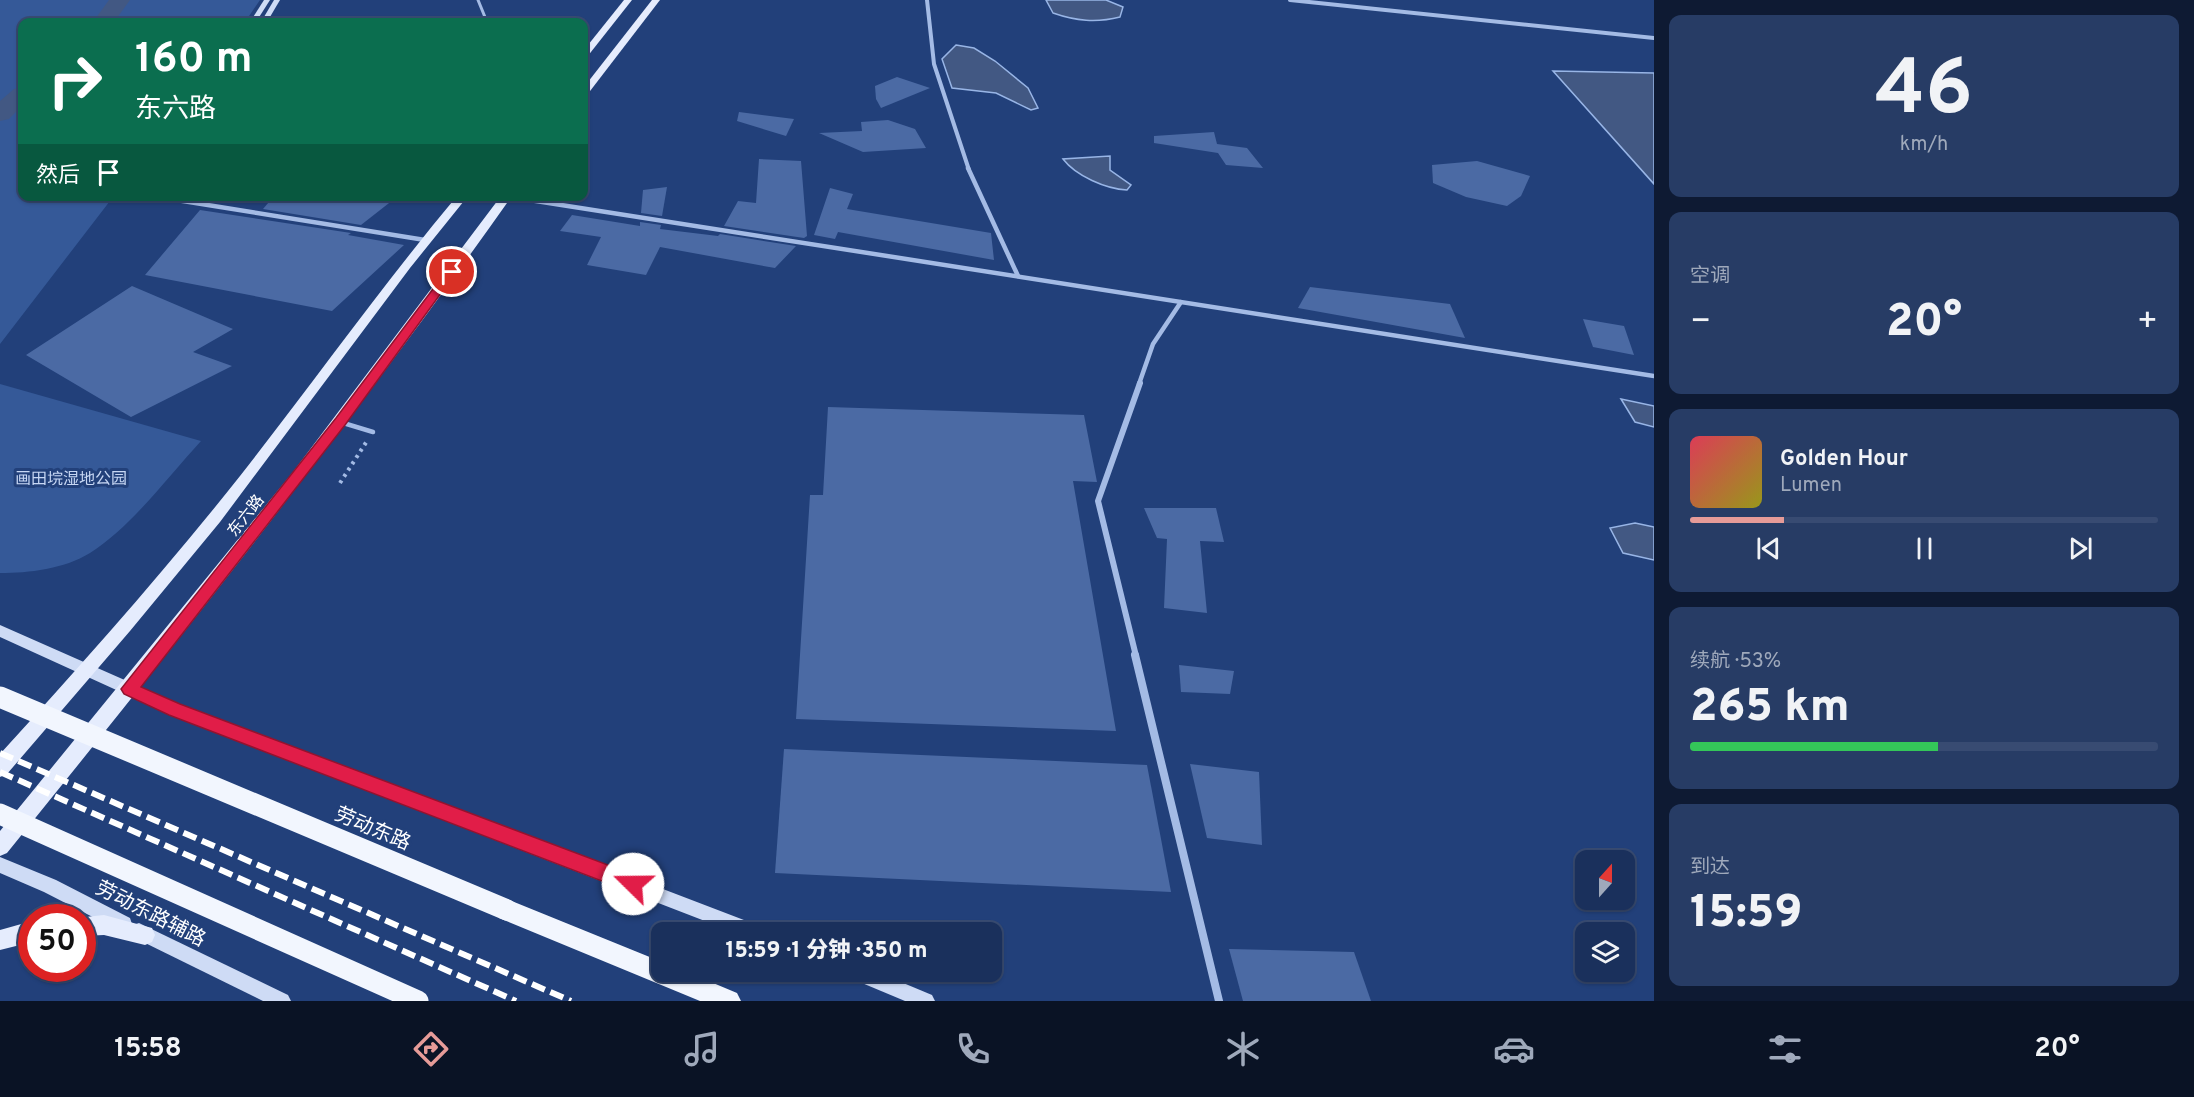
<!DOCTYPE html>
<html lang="zh">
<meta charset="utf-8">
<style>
body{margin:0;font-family:Overpass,"Noto Sans SC",sans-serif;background:#273c65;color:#f1f3f6;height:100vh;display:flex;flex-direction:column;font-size:22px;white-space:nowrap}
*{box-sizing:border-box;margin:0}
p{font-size:20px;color:#9fa9bb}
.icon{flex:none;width:33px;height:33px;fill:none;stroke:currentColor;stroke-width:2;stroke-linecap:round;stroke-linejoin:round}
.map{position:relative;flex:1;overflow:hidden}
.details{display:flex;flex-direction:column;gap:15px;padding:15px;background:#0e1a33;width:540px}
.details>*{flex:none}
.hud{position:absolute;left:18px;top:18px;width:570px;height:183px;border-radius:12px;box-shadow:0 2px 4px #0004,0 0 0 2px #384b72;background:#0b6e4f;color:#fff;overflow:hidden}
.needle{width:39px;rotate:21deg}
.controls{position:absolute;left:1575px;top:850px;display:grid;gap:12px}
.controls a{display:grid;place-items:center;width:60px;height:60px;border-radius:12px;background:#1a305c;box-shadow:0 2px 4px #0004,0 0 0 2px #384b72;font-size:30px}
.speed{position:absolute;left:18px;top:904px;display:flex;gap:12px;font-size:30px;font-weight:700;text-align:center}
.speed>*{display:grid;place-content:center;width:78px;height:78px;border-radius:50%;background:#1a305c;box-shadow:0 2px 4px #0004,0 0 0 2px #384b72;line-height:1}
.speed .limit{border:9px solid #d22;background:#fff;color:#111}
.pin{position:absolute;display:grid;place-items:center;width:51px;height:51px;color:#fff;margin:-26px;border:3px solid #fff;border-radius:50%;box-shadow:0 2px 6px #0007}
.me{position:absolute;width:66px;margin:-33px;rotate:292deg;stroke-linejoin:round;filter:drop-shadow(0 0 4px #0008)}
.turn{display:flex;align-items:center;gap:21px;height:126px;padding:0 18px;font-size:27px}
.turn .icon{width:78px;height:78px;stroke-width:2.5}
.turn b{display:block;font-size:42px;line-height:51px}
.then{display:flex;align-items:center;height:57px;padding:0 18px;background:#0003;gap:12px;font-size:22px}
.big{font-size:45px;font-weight:800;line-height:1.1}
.details .tile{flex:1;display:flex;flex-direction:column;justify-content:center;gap:9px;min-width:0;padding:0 21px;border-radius:12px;background:#273c65}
.details .dial{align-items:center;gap:0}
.dial b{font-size:78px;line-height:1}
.song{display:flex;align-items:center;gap:18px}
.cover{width:72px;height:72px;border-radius:9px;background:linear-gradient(135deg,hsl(350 70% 55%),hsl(60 70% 35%))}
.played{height:6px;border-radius:3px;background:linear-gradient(90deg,#e69b98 20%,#384b72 20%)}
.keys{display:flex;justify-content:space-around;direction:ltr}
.heat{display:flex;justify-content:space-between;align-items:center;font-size:33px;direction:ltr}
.charge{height:9px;border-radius:4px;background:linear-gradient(90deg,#34c759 53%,#384b72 0)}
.trip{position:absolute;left:651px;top:922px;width:351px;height:60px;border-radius:12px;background:#1a305c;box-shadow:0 2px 4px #0004,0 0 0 2px #384b72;font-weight:800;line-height:60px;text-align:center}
.dock{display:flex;height:96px;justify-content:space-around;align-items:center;background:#0a1325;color:#9fa9bb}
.dock .icon{width:42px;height:42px}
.dock .selected{color:#e69b98}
.dock b{font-size:27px;color:#f1f3f6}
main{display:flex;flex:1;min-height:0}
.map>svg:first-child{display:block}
.green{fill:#355998}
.water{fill:#425883;stroke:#98b5e6;stroke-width:1.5}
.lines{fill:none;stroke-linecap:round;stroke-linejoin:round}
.river{fill:#425883;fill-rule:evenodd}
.building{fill:#4b6aa4}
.path{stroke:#a4bbe5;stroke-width:4;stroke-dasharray:3 4.5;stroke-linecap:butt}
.service-far1{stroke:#a4bbe5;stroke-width:3}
.service{stroke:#a4bbe5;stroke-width:4.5}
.minor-far3{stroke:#a4bbe5;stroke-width:4}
.minor-far2{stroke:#a4bbe5;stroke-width:4.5}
.minor-far1{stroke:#a4bbe5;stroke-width:6}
.minor{stroke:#a4bbe5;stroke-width:8}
.secondary{fill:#cedbf5;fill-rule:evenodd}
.primary{fill:#e5ecfd;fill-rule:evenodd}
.trunk{fill:#f2f6fe;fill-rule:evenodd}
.rail{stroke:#fff;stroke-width:6;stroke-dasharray:14 6;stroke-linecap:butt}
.trunk-bridge{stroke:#f2f6fe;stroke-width:21}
.route{fill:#e11d48;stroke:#92132f;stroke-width:1.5}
.labels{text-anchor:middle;stroke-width:6;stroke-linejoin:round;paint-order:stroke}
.park-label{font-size:16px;fill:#c7d7f4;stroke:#22407a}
.street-label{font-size:16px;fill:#fff;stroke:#22407a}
.near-street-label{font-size:20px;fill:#fff;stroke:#22407a}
</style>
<main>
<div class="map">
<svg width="1654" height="1001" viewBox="0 0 1654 1001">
<rect width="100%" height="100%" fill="#22407a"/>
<g class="green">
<path d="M0,0H260L245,22H22V196L113,197L0,344Z"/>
<path d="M0,384L201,441C167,478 131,527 90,553C64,569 29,573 0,573Z"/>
</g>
<g class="water">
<path d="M1046,0H1106L1123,7L1120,17C1096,23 1076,21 1053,13Z"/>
<path d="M956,45L974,48L995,61L1028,88L1038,108L1031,110L996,93L952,88L942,59Z"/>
<path d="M1553,71L1654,73V184Z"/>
<path d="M1110,156V170L1131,185L1127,190C1106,189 1076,176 1063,159Z"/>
<path d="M1621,399L1654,406V427L1635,422Z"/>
<path d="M1635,523L1654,527V560L1623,553L1610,528Z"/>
</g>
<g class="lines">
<g class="river">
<path d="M109,0H130L114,22H93Z"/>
<path d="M22,87V106L9,119L0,121V101L14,89Z"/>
</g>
</g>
<g class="building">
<path d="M897,77L930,88L881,108L876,99L875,86Z"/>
<path d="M739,112L794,119L786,136L737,121Z"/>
<path d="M888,120L915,129L926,148L863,152L819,133L862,131L861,122Z"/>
<path d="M1214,132L1217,144L1247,148L1263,168L1226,165L1218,153L1154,143V136Z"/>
<path d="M759,159L801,161L807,236L804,238L724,226L738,201L756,203Z"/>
<path d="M1477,161L1530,176L1521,196L1507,206L1466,197L1433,183L1432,165Z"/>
<path d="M667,187L662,216L641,213L643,190Z"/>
<path d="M830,188L853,194L847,209L991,233L994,260L838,232L835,239L814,235Z"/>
<path d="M274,196H398L361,225L263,209Z"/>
<path d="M200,210L351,233L348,235L404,245L332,311L145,275Z"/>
<path d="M572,215L640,226V222L661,225L660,229L718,236L720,234L796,246L775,268L660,247L646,275L587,265L601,237L560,231Z"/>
<path d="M132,286L233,329L193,352L232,366L131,417L26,355Z"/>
<path d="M1310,287L1450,304L1465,338L1298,308Z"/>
<path d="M1583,319L1624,326L1634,355L1593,347Z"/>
<path d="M828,407L1084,415L1097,482L1073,481L1116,731L796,719L810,495H823Z"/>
<path d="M1144,508H1216L1224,542L1200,541L1207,613L1164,608L1167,539L1157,538Z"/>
<path d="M1179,665L1234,671L1230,694L1181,692Z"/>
<path d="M784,749L1147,765L1171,892L775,873Z"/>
<path d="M1190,764L1259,772L1262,845L1207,838Z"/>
<path d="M1229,949L1354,952L1371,1001H1243Z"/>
</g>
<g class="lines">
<path class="path" d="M340,483L367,441"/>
<path class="service-far1" d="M478,0L487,22"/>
<path class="service" d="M340,422L373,432"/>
<g class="minor-far3">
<path d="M927,0L934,64L969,170"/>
<path d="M1290,0L1654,38"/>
</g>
<g class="minor-far2">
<path d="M968,168L1018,276"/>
<path d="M164,198L425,240"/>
<path d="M523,199L1654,376"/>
<path d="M1139,384L1153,344L1181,302"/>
</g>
<path class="minor-far1" d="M1136,656L1098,501L1140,383"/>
<path class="minor" d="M1135,655L1219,1001"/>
<g class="secondary">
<path d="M264,0H270L256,22H250Z"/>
<path d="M274,0H280L267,22H261Z"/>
<path d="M157,196H167L168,198L164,201Z"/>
<path d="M0,625L179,704L757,925L763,927L765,933H736L169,714L0,637Z"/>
<path d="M0,857L56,880L130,918L132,924L130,930L124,932L118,930L44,892L0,873Z"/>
<path d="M139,923L288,995L291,1001H263L133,937L131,931L133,925Z"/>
<path d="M847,972H877L932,995L935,1001H905L850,978Z"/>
</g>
<g class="primary">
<path d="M624,0H632L587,57L584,58V50Z"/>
<path d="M652,0H660L587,95L584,96V87Z"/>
<path d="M457,196H468L410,268L220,522L130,631L7,774L0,777V754C82,664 164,572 240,476C313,383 381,287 457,196Z"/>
<path d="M501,196H512C352,422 181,638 7,853L0,856V831L293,472Z"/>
<path d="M104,915L152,928L155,935L152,942L145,945L104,935L82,936V918H76Z"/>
<path d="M32,921V942L0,950V930Z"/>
</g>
<path class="trunk" d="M507,899L662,962V972H687L737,993L741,1001H700L499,918L496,910L499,902Z"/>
<g class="rail">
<path d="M0,753L571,1001"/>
<path d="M0,772L516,1001"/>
</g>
<g class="trunk-bridge">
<path d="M0,697L507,910"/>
<path d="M0,814L418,1001"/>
</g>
</g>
<path class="route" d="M452,268L455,269V274L345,425L141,687L180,704L640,877L642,884L640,890L633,893L169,715L124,694L121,689L336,418L448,269Z"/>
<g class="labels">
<g class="park-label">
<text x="71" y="484">画田垸湿地公园</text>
</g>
<g class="street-label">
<text transform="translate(245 515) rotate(-52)" y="6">东六路</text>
</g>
<g class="near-street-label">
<text transform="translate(373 828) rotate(23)" y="7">劳动东路</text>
<text transform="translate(151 913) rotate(27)" y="7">劳动东路辅路</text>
</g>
</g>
</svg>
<div class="controls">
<a><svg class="needle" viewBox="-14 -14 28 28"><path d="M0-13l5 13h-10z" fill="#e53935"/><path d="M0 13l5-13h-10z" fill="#9fa9bb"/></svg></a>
<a><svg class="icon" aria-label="layers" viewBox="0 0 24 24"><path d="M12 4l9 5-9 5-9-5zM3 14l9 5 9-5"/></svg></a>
</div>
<div class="speed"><div class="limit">50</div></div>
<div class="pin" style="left:452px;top:272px;background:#d93025"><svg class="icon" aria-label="arrive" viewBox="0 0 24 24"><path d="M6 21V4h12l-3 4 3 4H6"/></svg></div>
<svg class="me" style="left:633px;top:884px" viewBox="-20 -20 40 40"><circle r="19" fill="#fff"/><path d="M0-13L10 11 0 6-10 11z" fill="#e11d48"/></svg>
<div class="trip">15:59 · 1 分钟 · 350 m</div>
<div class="hud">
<div class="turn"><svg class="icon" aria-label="right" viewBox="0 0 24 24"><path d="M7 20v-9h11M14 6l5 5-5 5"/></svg><div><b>160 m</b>东六路</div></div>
<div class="then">然后<svg class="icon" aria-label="arrive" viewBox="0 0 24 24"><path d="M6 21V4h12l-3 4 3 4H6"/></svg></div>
</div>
</div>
<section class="details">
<div class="tile dial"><b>46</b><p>km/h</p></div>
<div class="tile"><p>空调</p>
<div class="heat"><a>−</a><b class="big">20°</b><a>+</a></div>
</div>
<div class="tile">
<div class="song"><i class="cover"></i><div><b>Golden Hour</b><p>Lumen</p></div></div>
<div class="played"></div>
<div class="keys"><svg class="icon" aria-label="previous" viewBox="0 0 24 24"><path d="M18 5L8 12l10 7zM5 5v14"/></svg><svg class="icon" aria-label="pause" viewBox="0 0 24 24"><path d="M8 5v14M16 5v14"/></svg><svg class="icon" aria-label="next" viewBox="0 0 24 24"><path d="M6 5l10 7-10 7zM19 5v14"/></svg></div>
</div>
<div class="tile"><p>续航 · 53%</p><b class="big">265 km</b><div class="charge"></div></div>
<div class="tile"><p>到达</p><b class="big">15:59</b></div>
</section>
</main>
<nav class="dock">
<b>15:58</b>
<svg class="icon selected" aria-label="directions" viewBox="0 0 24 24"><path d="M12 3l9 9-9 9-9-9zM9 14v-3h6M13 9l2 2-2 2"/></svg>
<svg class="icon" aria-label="music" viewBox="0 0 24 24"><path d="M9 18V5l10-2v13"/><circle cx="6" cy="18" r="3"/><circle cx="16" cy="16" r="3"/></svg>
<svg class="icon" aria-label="phone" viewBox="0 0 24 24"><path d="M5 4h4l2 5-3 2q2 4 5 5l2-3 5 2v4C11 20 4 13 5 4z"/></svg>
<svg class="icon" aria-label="climate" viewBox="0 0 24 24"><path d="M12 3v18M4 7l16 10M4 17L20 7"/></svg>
<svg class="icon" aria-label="car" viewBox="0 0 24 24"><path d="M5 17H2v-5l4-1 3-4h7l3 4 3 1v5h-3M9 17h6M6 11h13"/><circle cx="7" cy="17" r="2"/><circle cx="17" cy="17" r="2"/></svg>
<svg class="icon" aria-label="filters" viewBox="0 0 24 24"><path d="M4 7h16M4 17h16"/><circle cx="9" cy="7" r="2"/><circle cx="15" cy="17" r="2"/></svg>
<b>20°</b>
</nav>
